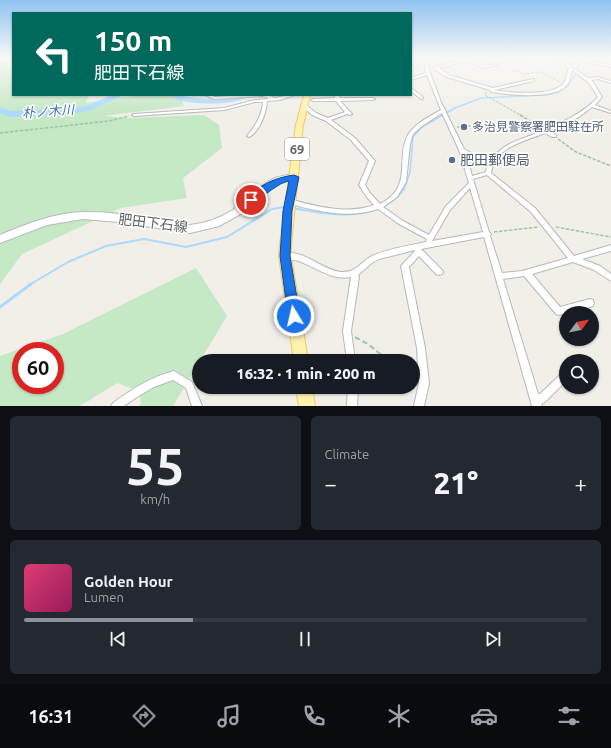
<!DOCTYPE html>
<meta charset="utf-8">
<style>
body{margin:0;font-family:Ubuntu,"Noto Sans JP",sans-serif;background:#242831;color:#f1f3f6;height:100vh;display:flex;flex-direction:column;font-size:15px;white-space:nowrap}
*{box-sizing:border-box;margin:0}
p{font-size:13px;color:#9ea1a6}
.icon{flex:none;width:22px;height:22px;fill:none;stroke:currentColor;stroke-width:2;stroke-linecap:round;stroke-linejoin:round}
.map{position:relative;height:406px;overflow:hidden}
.details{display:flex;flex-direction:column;gap:10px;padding:10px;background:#0d0f14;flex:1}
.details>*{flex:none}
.top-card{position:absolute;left:12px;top:12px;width:400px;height:84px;border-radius:0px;box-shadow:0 1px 3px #0004;background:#00695c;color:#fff;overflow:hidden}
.needle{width:26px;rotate:58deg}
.controls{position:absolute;left:559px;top:306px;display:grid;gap:8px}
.controls a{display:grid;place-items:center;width:40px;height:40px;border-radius:50%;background:#171b24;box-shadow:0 1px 3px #0004;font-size:20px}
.speed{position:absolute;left:12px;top:342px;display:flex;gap:8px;font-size:20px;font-weight:700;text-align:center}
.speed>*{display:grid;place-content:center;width:52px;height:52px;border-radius:50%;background:#171b24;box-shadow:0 1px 3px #0004;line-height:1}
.speed .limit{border:6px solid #d22;background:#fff;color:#111}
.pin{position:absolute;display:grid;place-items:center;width:34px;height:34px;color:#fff;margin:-17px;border:2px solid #fff;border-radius:50%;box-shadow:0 1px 4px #0007}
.me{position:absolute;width:44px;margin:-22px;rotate:351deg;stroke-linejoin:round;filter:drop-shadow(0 0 3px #0008)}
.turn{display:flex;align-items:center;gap:14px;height:84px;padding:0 16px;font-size:18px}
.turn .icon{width:52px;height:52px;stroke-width:2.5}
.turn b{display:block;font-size:28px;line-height:34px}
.big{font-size:30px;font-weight:800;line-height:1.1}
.details .widget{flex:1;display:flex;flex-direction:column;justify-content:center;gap:6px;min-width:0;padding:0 14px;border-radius:6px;background:#242831}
.details .dial{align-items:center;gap:0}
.dial b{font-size:52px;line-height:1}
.song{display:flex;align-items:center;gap:12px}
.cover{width:48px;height:48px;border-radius:6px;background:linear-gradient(135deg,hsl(340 70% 55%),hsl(330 70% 35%))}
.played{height:4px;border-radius:2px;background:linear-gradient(90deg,#8c9099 30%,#363941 30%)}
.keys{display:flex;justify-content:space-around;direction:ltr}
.heat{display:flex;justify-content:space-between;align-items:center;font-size:22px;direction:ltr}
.details .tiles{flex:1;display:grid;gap:10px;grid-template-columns:1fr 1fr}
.widget:last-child{grid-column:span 2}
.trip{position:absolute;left:192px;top:354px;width:228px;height:40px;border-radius:20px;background:#171b24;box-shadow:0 1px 3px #0004;font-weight:800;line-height:40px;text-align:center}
.tabs{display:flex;height:64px;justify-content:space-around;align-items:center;background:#090b0e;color:#9ea1a6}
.tabs .icon{width:28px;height:28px}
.tabs .current{color:#8c9099}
.tabs b{font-size:18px;color:#f1f3f6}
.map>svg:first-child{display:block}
.green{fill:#c5e8c5;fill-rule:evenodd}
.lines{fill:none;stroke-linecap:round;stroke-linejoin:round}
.stream-far2{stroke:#aadaff;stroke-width:1.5}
.stream-far1{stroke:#aadaff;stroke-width:2}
.stream{stroke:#aadaff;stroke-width:3}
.river{fill:#aadaff;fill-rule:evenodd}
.minor-casing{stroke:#b5b8bc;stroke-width:2}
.secondary-casing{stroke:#b6babf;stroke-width:2}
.primary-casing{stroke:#f2c960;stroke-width:2}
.path-far2{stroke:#9cc7a9;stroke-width:1;stroke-dasharray:2.5 1.5;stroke-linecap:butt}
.path-far1{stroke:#9cc7a9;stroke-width:1.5;stroke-dasharray:3.5 1.5;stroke-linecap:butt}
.path{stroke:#9cc7a9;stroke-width:2;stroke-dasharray:5.5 3;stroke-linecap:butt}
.minor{fill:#fff;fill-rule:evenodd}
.secondary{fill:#fff;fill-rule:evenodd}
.primary{fill:#fff2af;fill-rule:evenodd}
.route{fill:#1a73e8;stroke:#114b97}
.service-dot{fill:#5c6f8a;stroke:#fff;stroke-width:1.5}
.labels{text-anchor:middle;stroke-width:3;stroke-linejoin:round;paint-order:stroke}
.far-service-label{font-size:12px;fill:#4e5e75;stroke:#fff;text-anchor:start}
.far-water-label{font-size:13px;font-style:italic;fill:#4174aa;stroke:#fff}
.shield{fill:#fff;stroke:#8f9295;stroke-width:1}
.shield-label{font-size:13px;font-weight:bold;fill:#5f6368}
.service-label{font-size:14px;fill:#4e5e75;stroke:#fff;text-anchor:start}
.street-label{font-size:14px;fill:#5f6368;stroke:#fff}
</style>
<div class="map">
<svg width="611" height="406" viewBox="0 0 611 406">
<rect width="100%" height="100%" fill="#f1efe8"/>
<g class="green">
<path d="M0,58H13V95H89L86,103L141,95H180L184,106L103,116L127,118L204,115L219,125L222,148L183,178L187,198L121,208L22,254L0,284Z"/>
<path d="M196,268L227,316L173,406H139L141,403L139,391L117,383L80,406H0V356L63,334ZM21,351H55V385H21Z"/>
</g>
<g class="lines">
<g class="stream-far2">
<path d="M568,58H579"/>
<path d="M404,190L410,172L413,137L422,127L455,108L481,98L547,95L559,92L568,85L576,74L581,58"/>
</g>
<g class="stream-far1">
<path d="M292,208C330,215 378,224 404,189"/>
<path d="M29,285L68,262L106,246L144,239L186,247L227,237L272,209L286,207"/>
</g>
<path class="stream" d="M0,307L31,284"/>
<g class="river">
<path d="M111,95H124L91,110L65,115L10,117L0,113V107L11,111L65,109L86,106Z"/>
<path d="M173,95L204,99L250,95C237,107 193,104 177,100Z"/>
</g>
<defs>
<g id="minor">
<path d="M416,58H420L422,61L411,71V68L418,61Z"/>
<path d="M430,58H434L429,63L428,67L441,102L464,149L489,163C502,143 519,140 540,132C560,123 583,114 598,97L589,83L572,70C570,77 570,83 565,87C551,99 509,95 492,92L490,90L447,77L434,69V67L473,58H478L477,59L471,60L484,66L496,64L498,65L484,68L468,61L439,68L449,75L493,88L533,79H534V81L494,90C510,93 550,96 562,85C567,81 566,74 569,68L558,58H562L573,68L588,78L598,77L611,81V83L598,79L591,80L593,82L602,97L595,105L611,111V113L592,107L579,117L549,131L556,135V137H552L545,133C528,140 503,145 494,163C492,166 492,170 491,173L535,208L574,256L611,245V251L582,259L600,266L611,274V281L594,270L573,262L532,274L560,307L590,299L593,300L594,303L593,306L590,307L559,315L556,314L524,276L503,279L538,394H540L563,372L566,371V381L545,402L541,404L542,406H532L484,237L421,249L442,270L443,272L442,274L439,275L436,274L419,256L409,267L425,348L429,383L424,406H414L419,383L417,348L401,266L415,251V250L379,259L372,263L358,275L359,277L351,331L355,361H347L343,331L351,277C333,281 317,268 301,262C295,259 289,260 283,258L282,256L283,254C303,248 321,270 341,272C355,273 359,264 370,257C382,250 411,245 426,242V241L427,239L399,224L378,209C348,219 316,211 287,203L286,201L289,199C315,206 347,215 374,205L366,196L359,185L369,161L351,140L326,121L312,115L301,105L305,104L316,113L328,118L345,112L336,101H313L311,100L313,99L335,98V96L336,95H338L340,98H373L375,99L373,100L340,101L352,114L350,115L347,114L331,120L355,138L375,161L365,185L370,193L380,204C414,187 395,159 408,135C414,124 430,116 441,110L427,75L411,80V78L426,73C424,66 425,63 430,58ZM442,113L459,150L469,183L446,206L429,235L403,221L383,207L397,197L406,182L410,144L413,134L422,126ZM466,154L487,167L486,172L472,176ZM487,175L531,212L568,258L522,271L502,273L490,236L491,234L489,232L473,179ZM470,188L483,232L432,241L450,210Z"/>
<path d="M507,58H529L527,59H509Z"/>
<path d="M583,58H587L589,60L611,65V67L587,62Z"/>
<path d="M411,88L423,97V99H421L411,91Z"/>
<path d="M205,95H211L215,97L243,95H267L275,98L289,95H295L280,100L267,101C266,114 260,131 249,137L247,136C255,126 262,116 263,102H255L224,110L134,116L132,115L134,114L224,108L255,100L269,99L263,96L214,99Z"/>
<path d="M174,371L192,382L202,406H192L186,388L173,380L154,387L140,395L124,406H111L113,403C132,389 151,377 174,371Z"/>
<path d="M348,387H358L357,406H347Z"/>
</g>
<path id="secondary" d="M294,174L297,175L298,177L297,179L277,184L239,215L219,226L203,230L190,233L119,222L83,219L47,225L0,243V235C26,224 54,213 83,212C119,211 155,220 190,225C206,223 220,218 233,210C246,201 259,186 273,179C280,176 287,175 294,174Z"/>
<g id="primary">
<path d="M304,95H310L303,125L291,245V256L308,361H294L279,256L280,245L296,125Z"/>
<path d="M296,387H312L315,406H299Z"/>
</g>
</defs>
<use href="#minor" class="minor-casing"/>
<use href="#secondary" class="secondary-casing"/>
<use href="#primary" class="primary-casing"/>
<g class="path-far2">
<path d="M512,70L524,74L541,72L560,82"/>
<path d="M486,92L485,95L522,116"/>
</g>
<g class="path-far1">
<path d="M520,115L532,122"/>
<path d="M457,127L481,125L498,131"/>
<path d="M0,133L109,121L129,116"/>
<path d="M558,139L576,152L611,166"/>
<path d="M556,227L611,237"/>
<path d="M494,232L538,227"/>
</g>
<path class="path" d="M355,337L368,344L389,361"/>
<use href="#minor" class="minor"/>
<use href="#secondary" class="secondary"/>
<use href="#primary" class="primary"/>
</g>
<linearGradient id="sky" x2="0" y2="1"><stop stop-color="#8fc3f1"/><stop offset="0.51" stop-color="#f9f8f5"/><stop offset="1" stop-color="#f9f8f5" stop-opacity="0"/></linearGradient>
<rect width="611" height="114" fill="url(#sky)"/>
<path class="route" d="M294,175L299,177L292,211L290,256L300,316L298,320L294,322L290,320L288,316L280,256L283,211L289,181C275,183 257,205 248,203L247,200C257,185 277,177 294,175Z"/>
<g class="service-dot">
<circle cx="464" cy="127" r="4"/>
<circle cx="452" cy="160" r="4"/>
</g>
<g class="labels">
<g class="far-service-label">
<text x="472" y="131">多治見警察署肥田駐在所</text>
</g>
<g class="far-water-label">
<text transform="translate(48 111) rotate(-4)" y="5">朴ノ木川</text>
</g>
<rect class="shield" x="285" y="138" width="24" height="22" rx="3"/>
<g class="shield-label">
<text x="297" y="154">69</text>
</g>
<g class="service-label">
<text x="460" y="165">肥田郵便局</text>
</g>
<g class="street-label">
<text transform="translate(153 223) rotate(7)" y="5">肥田下石線</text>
</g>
</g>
</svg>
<div class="controls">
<a><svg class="needle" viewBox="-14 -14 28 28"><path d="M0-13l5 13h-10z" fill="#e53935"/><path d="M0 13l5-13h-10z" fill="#9ea1a6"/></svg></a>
<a><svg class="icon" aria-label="search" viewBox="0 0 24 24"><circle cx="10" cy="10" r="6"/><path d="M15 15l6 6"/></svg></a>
</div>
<div class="speed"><div class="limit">60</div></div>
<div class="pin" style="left:251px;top:200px;background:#d93025"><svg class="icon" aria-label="arrive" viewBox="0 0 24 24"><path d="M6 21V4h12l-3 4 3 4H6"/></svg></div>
<svg class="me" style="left:294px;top:316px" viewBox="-20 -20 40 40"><circle r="17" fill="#1a73e8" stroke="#fff" stroke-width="3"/><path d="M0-11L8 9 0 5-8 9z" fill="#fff"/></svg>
<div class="trip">16:32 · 1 min · 200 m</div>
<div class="top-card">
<div class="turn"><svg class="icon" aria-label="left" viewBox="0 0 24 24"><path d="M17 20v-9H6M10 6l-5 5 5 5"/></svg><div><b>150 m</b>肥田下石線</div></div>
</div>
</div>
<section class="details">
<div class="tiles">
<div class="widget dial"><b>55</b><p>km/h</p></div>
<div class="widget"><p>Climate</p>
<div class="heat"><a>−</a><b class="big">21°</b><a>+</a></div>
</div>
<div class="widget">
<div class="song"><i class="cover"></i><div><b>Golden Hour</b><p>Lumen</p></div></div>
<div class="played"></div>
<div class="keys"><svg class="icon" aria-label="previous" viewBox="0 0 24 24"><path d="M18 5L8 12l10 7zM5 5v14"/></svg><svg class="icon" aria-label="pause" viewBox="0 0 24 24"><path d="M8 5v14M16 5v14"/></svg><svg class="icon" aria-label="next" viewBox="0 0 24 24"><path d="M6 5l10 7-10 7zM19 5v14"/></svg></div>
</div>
</div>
</section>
<nav class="tabs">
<b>16:31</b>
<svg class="icon current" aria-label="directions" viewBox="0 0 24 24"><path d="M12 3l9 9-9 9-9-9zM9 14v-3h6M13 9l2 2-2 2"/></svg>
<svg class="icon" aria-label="music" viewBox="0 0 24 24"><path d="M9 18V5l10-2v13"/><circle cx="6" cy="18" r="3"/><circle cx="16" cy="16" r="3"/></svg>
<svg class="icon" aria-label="phone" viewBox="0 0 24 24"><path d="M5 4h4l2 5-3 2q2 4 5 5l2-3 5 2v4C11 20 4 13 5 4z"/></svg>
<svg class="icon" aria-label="climate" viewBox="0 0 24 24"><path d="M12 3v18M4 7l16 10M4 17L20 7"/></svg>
<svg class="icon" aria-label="car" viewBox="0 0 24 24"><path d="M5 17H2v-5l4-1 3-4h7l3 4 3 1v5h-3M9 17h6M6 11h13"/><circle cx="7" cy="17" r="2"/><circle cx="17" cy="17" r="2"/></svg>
<svg class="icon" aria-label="filters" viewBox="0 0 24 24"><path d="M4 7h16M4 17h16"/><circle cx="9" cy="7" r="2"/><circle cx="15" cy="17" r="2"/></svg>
</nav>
